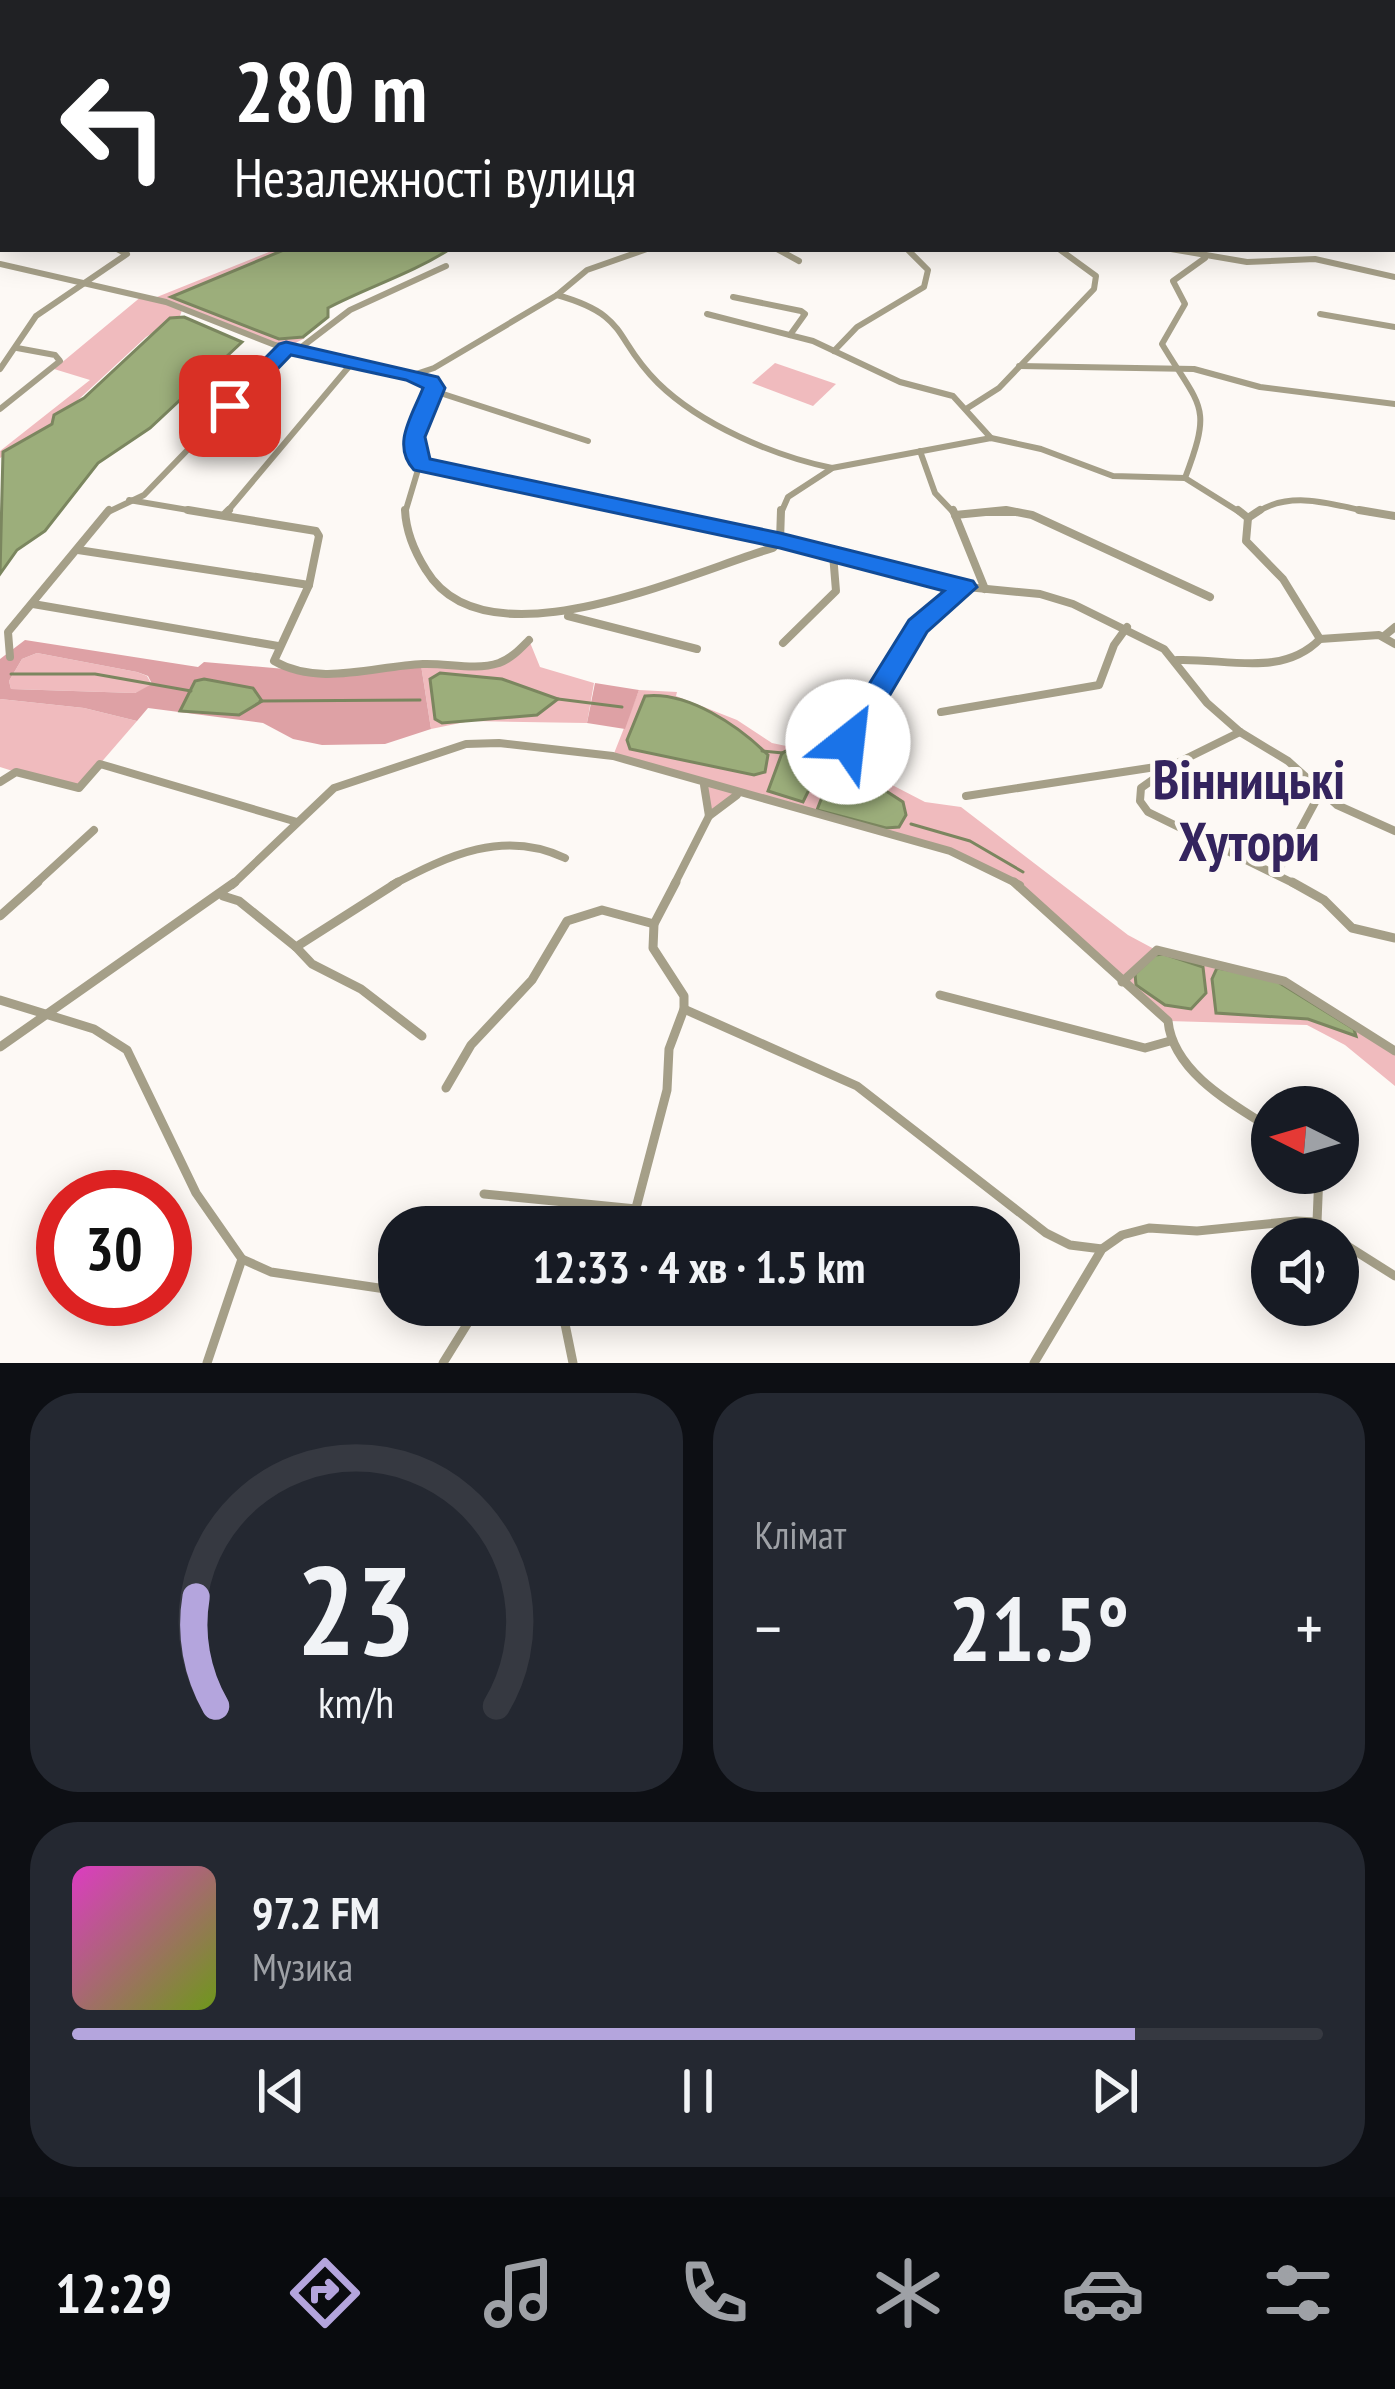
<!DOCTYPE html>
<html lang="uk">
<meta charset="utf-8">
<style>
body{margin:0;font-family:"PT Sans Narrow",sans-serif;background:#242831;color:#f1f3f6;height:100vh;display:flex;flex-direction:column;font-size:45px;white-space:nowrap}
*{box-sizing:border-box;margin:0}
p{font-size:39px;color:#9ea1a6}
.icon{flex:none;width:66px;height:66px;fill:none;stroke:currentColor;stroke-width:2;stroke-linecap:round;stroke-linejoin:round}
.map{position:relative;height:1363px;overflow:hidden}
.drawer{display:flex;flex-direction:column;gap:30px;padding:30px;background:#0d0f14;flex:1}
.drawer>*{flex:none}
.banner{position:absolute;left:0px;top:0px;width:1395px;height:252px;box-shadow:0 6px 30px #0003;background:#202124;color:#fff;overflow:hidden}
.needle{width:78px;rotate:275deg}
.buttons{position:absolute;left:1251px;top:1086px;display:grid;gap:24px}
.buttons a{display:grid;place-items:center;width:108px;height:108px;border-radius:50%;background:#171b24;box-shadow:0 6px 30px #0003;font-size:60px}
.speed{position:absolute;left:36px;top:1170px;display:flex;gap:24px;font-size:60px;font-weight:700;text-align:center}
.speed>*{display:grid;place-content:center;width:156px;height:156px;border-radius:50%;background:#171b24;box-shadow:0 6px 30px #0003;line-height:1}
.speed .limit{border:18px solid #d22;background:#fff;color:#111}
.pin{position:absolute;display:grid;place-items:center;width:102px;height:102px;color:#fff;margin:-51px;border-radius:24px;box-shadow:0 6px 18px #0006}
.me{position:absolute;width:132px;margin:-66px;rotate:29deg;stroke-linejoin:round;filter:drop-shadow(0 0 9px #0008)}
.turn{display:flex;align-items:center;gap:42px;height:252px;padding:0 36px;font-size:54px}
.turn .icon{width:156px;height:156px;stroke-width:2.5}
.turn b{display:block;font-size:84px;line-height:102px}
.big{font-size:90px;font-weight:700;line-height:1.1}
.drawer .tile{flex:1;display:flex;flex-direction:column;justify-content:center;gap:18px;min-width:0;padding:0 42px;border-radius:48px;background:#242831}
.drawer .dial{align-items:center;gap:0}
.dial svg{height:312px;overflow:visible;fill:none;stroke:#363941;stroke-width:7;stroke-linecap:round;text-anchor:middle}
.dial text{fill:#f1f3f6;stroke:none}
.song{display:flex;align-items:center;gap:36px}
.cover{width:144px;height:144px;border-radius:18px;background:linear-gradient(135deg,hsl(310 70% 55%),hsl(80 70% 35%))}
.played{height:12px;border-radius:6px;background:linear-gradient(90deg,#b4a5dd 85%,#363941 85%)}
.keys{display:flex;justify-content:space-around;direction:ltr}
.heat{display:flex;justify-content:space-between;align-items:center;font-size:66px;direction:ltr}
.drawer .tiles{flex:1;display:grid;gap:30px;grid-template-columns:1fr 1fr}
.tile:last-child{grid-column:span 2}
.trip{position:absolute;left:378px;top:1206px;width:642px;height:120px;border-radius:48px;background:#171b24;box-shadow:0 6px 30px #0003;font-weight:700;line-height:120px;text-align:center}
.menu{display:flex;height:192px;justify-content:space-around;align-items:center;background:#090b0e;color:#9ea1a6}
.menu .icon{width:84px;height:84px}
.menu .on{color:#b4a5dd}
.menu b{font-size:54px;color:#f1f3f6}
.map>svg:first-child{display:block}
.green{fill:#f0bbbe}
.forest{fill:#dea1a5;fill-rule:evenodd}
.water{fill:#9cae7b;stroke:#7b865f;stroke-width:3}
.lines{fill:none;stroke-linecap:round;stroke-linejoin:round}
.stream{stroke:#7b865f;stroke-width:3}
.minor-far3{stroke:#a59f88;stroke-width:4.5}
.minor-far2{stroke:#a59f88;stroke-width:6}
.minor-far1{stroke:#a59f88;stroke-width:8}
.minor{stroke:#a59f88;stroke-width:9}
.highway{stroke:#473c00;stroke-width:8}
.rail-casing{stroke:#948e88;stroke-width:6}
.rail{stroke:#fdf9f5;stroke-width:3;stroke-dasharray:6;stroke-linecap:butt}
.route{fill:#1a73e8;stroke:#114b97;stroke-width:3}
.labels{text-anchor:middle;stroke-width:10;stroke-linejoin:round;paint-order:stroke}
.district-label{font-size:54px;font-weight:bold;fill:#34245e;stroke:#fdf9f5}
</style>
<div class="map">
<svg width="1395" height="1363" viewBox="0 0 1395 1363">
<rect width="100%" height="100%" fill="#fdf9f5"/>
<g class="green">
<path d="M265,249H286L171,297L279,339L305,338L286,348L182,310L180,316L146,337L52,424L0,458V451L90,380L54,369L142,296L152,299L269,252Z"/>
<path d="M775,363L836,384L813,406L752,383Z"/>
<path d="M529,640L540,667L594,683L587,723L470,721L431,729L421,665C463,667 497,670 529,640Z"/>
<path d="M37,653L137,672L147,676L152,685L135,693L11,689L9,681L22,659Z"/>
<path d="M639,690L677,692L676,696L737,720L772,743L838,757L925,802L961,807L1128,935L1156,950L1227,963L1395,1051V1086L1345,1045L1307,1025L1168,1021L1019,884L964,855L739,794L709,816L703,784L613,756Z"/>
<path d="M0,699L84,708L137,721L79,788L70,789L0,767Z"/>
</g>
<g class="forest">
<path d="M25,640L198,667L204,662L319,672L421,665L431,729L385,744L322,745L293,739L263,723L148,708L137,721L84,708L0,699V659ZM37,653L137,672L148,676L152,684L135,693L11,689L9,681L22,659Z"/>
<path d="M595,683L639,690L625,729L587,723Z"/>
</g>
<g class="water">
<path d="M286,249H450C411,274 368,287 328,308V317L303,337L279,339L171,297Z"/>
<path d="M184,317L242,342L150,428L98,463L45,531L17,550L0,574L3,452L52,424L54,415L84,398L170,318Z"/>
<path d="M440,673L502,679L558,699L537,715L442,723L435,719L430,679Z"/>
<path d="M204,679L253,688L262,701L239,715L180,711L195,681Z"/>
<path d="M645,696C688,691 739,726 768,755L765,772L754,775L630,749L627,740Z"/>
<path d="M788,750L822,763L803,802L768,791L782,753Z"/>
<path d="M849,767L903,802L906,815L899,827L886,828L817,810L832,771Z"/>
<path d="M1164,954L1203,967L1206,993L1191,1009L1165,1005L1136,985L1135,974L1155,955Z"/>
<path d="M1217,968L1270,977L1354,1029L1356,1036L1308,1019L1216,1013L1212,979Z"/>
</g>
<g class="lines">
<g class="stream">
<path d="M878,0L893,3"/>
<path d="M11,674H95L191,691"/>
<path d="M558,699L622,707"/>
<path d="M260,701L420,700"/>
<path d="M762,751L783,753"/>
<path d="M911,824L970,841L1023,872"/>
</g>
<g class="minor-far3">
<path d="M943,0L956,3"/>
<path d="M1068,0H1073"/>
<path d="M1348,0L1371,3"/>
</g>
<g class="minor-far2">
<path d="M777,249L799,261"/>
<path d="M1171,249L1247,262L1315,259L1395,277"/>
<path d="M0,264L166,302L275,345L428,380L434,391L414,437L415,457L426,466L646,513"/>
<path d="M557,295C631,316 612,338 658,383C701,425 774,456 832,468L991,438L1041,449L1113,476L1185,478"/>
<path d="M733,297L801,311L805,314L790,335"/>
<path d="M707,314L813,341L900,382L953,396L991,438"/>
<path d="M1320,314L1395,327"/>
<path d="M299,349L350,310L446,266"/>
<path d="M834,351L857,327L924,287L928,270L907,249"/>
<path d="M1019,366L1194,369L1260,387L1395,404"/>
<path d="M0,369L36,316L127,254L117,249"/>
<path d="M413,375L434,368L557,295L587,270L647,249"/>
<path d="M434,391L588,441"/>
<path d="M0,409L60,361L55,355L17,348"/>
<path d="M966,409L999,388L1094,289L1096,276L1059,249"/>
<path d="M920,451L935,493L954,513"/>
<path d="M1185,478C1213,404 1201,409 1162,344L1185,304L1173,281L1205,258"/>
<path d="M1185,478L1241,513"/>
<path d="M129,500L206,513"/>
<path d="M106,513L144,495L286,348"/>
<path d="M226,513L352,363"/>
<path d="M405,513L420,463"/>
<path d="M781,513L788,497L831,469"/>
<path d="M978,513H1020"/>
<path d="M1256,513C1291,489 1335,505 1373,513"/>
</g>
<g class="minor-far1">
<path d="M188,510L316,531L319,536L309,585L274,661C320,687 374,666 423,664C449,663 474,671 499,663C512,658 520,649 529,640"/>
<path d="M405,510C406,532 414,551 426,570C486,670 690,572 773,548L780,541L781,510"/>
<path d="M632,510L780,541L946,585L1040,594L1073,604L1164,649L1207,703L1240,732L1288,761L1337,805L1395,831"/>
<path d="M953,510L985,589"/>
<path d="M1238,510L1248,518"/>
<path d="M1359,510L1395,516"/>
<path d="M225,514L229,510"/>
<path d="M955,515L1006,510L1032,515L1210,597"/>
<path d="M1248,518L1260,510"/>
<path d="M78,550L309,585"/>
<path d="M33,604L278,646"/>
<path d="M568,616L697,649"/>
<path d="M1384,636L1395,627"/>
<path d="M1320,639L1379,635L1395,644"/>
<path d="M783,643L836,591L833,554"/>
<path d="M10,657L8,632L109,510"/>
<path d="M1177,660C1226,658 1282,678 1320,639L1283,579L1246,541L1248,518"/>
<path d="M941,712L1099,685L1114,645L1127,627"/>
<path d="M848,742L918,626L963,588"/>
<path d="M1175,764L1141,788L1140,801L1148,812L1297,885"/>
<path d="M0,782L16,772L79,788L100,764L297,822"/>
<path d="M966,796L1175,764L1240,732"/>
<path d="M709,816L737,795"/>
<path d="M1277,873L1320,793"/>
<path d="M34,885L94,830"/>
<path d="M232,885L334,788L466,744L499,743L613,756L950,851L1020,885"/>
<path d="M392,885C449,855 504,829 565,858"/>
<path d="M674,885L709,816L704,785"/>
</g>
<g class="minor">
<path d="M1014,882L1168,1021C1173,1072 1232,1104 1272,1129"/>
<path d="M1292,882L1324,900L1352,928L1395,938"/>
<path d="M223,896L239,901L296,947L398,882"/>
<path d="M0,916L38,882"/>
<path d="M296,947L312,964L361,989L422,1036"/>
<path d="M1122,982L1157,950L1284,981L1395,1051"/>
<path d="M940,995L1145,1048L1170,1041"/>
<path d="M0,1000L94,1029L127,1050L196,1193L242,1259L271,1272L399,1291"/>
<path d="M684,1009L857,1086L1046,1233L1070,1245L1102,1249"/>
<path d="M0,1047L235,882"/>
<path d="M446,1088L471,1045L532,980L567,921L602,910L654,924"/>
<path d="M484,1194L636,1209"/>
<path d="M1317,1222L1319,1173"/>
<path d="M631,1227L667,1090L669,1049L684,1009V996L653,948L654,924L676,882"/>
<path d="M1338,1240L1395,1276"/>
<path d="M542,1305L565,1324L573,1363"/>
<path d="M565,1324L585,1305"/>
<path d="M207,1363L242,1259"/>
<path d="M443,1363L479,1305"/>
<path d="M1034,1363L1102,1249L1122,1235L1149,1228L1197,1231L1296,1221L1317,1222L1337,1239"/>
</g>
<g class="highway">
<path d="M353,1L377,0"/>
<path d="M430,3L438,0"/>
</g>
<defs>
<path id="rail" d="M336,3L342,0"/>
</defs>
<use href="#rail" class="rail-casing"/>
<use href="#rail" class="rail"/>
</g>
<path class="route" d="M286,342L438,377L445,388L425,437L430,459L780,533L973,581L977,587L927,632L858,749H837L833,742L909,620L944,591L780,548L414,470C391,445 412,416 423,388L406,380L291,355L237,411H222V402L279,344Z"/>
<g class="labels">
<g class="district-label">
<text x="1249" y="799">Вінницькі<tspan x="1249" dy="62">Хутори</tspan></text>
</g>
</g>
</svg>
<div class="buttons">
<a><svg class="needle" viewBox="-14 -14 28 28"><path d="M0-13l5 13h-10z" fill="#e53935"/><path d="M0 13l5-13h-10z" fill="#9ea1a6"/></svg></a>
<a><svg class="icon" aria-label="sound" viewBox="0 0 24 24"><path d="M4 9h4l5-4v14l-5-4H4zM17 9q2 3 0 6"/></svg></a>
</div>
<div class="speed"><div class="limit">30</div></div>
<div class="pin" style="left:230px;top:406px;background:#d93025"><svg class="icon" aria-label="arrive" viewBox="0 0 24 24"><path d="M6 21V4h12l-3 4 3 4H6"/></svg></div>
<svg class="me" style="left:848px;top:742px" viewBox="-20 -20 40 40"><circle r="19" fill="#fff"/><path d="M0-13L10 11 0 6-10 11z" fill="#1a73e8"/></svg>
<div class="trip">12:33 · 4 хв · 1.5 km</div>
<div class="banner">
<div class="turn"><svg class="icon" aria-label="left" viewBox="0 0 24 24"><path d="M17 20v-9H6M10 6l-5 5 5 5"/></svg><div><b>280 m</b>Незалежності вулиця</div></div>
</div>
</div>
<section class="drawer">
<div class="tiles">
<div class="tile dial"><svg viewBox="0 0 100 80">
<path d="M14 69A42 42 0 1 1 86 69"/>
<path d="M14 69A42 42 0 0 1 9 41" stroke="#b4a5dd"/>
<text x="50" y="56" font-size="32" font-weight="700">23</text>
<text x="50" y="72" font-size="11">km/h</text>
</svg></div>
<div class="tile"><p>Клімат</p>
<div class="heat"><a>−</a><b class="big">21.5°</b><a>+</a></div>
</div>
<div class="tile">
<div class="song"><i class="cover"></i><div><b>97.2 FM</b><p>Музика</p></div></div>
<div class="played"></div>
<div class="keys"><svg class="icon" aria-label="previous" viewBox="0 0 24 24"><path d="M18 5L8 12l10 7zM5 5v14"/></svg><svg class="icon" aria-label="pause" viewBox="0 0 24 24"><path d="M8 5v14M16 5v14"/></svg><svg class="icon" aria-label="next" viewBox="0 0 24 24"><path d="M6 5l10 7-10 7zM19 5v14"/></svg></div>
</div>
</div>
</section>
<nav class="menu">
<b>12:29</b>
<svg class="icon on" aria-label="directions" viewBox="0 0 24 24"><path d="M12 3l9 9-9 9-9-9zM9 14v-3h6M13 9l2 2-2 2"/></svg>
<svg class="icon" aria-label="music" viewBox="0 0 24 24"><path d="M9 18V5l10-2v13"/><circle cx="6" cy="18" r="3"/><circle cx="16" cy="16" r="3"/></svg>
<svg class="icon" aria-label="phone" viewBox="0 0 24 24"><path d="M5 4h4l2 5-3 2q2 4 5 5l2-3 5 2v4C11 20 4 13 5 4z"/></svg>
<svg class="icon" aria-label="climate" viewBox="0 0 24 24"><path d="M12 3v18M4 7l16 10M4 17L20 7"/></svg>
<svg class="icon" aria-label="car" viewBox="0 0 24 24"><path d="M5 17H2v-5l4-1 3-4h7l3 4 3 1v5h-3M9 17h6M6 11h13"/><circle cx="7" cy="17" r="2"/><circle cx="17" cy="17" r="2"/></svg>
<svg class="icon" aria-label="filters" viewBox="0 0 24 24"><path d="M4 7h16M4 17h16"/><circle cx="9" cy="7" r="2"/><circle cx="15" cy="17" r="2"/></svg>
</nav>
